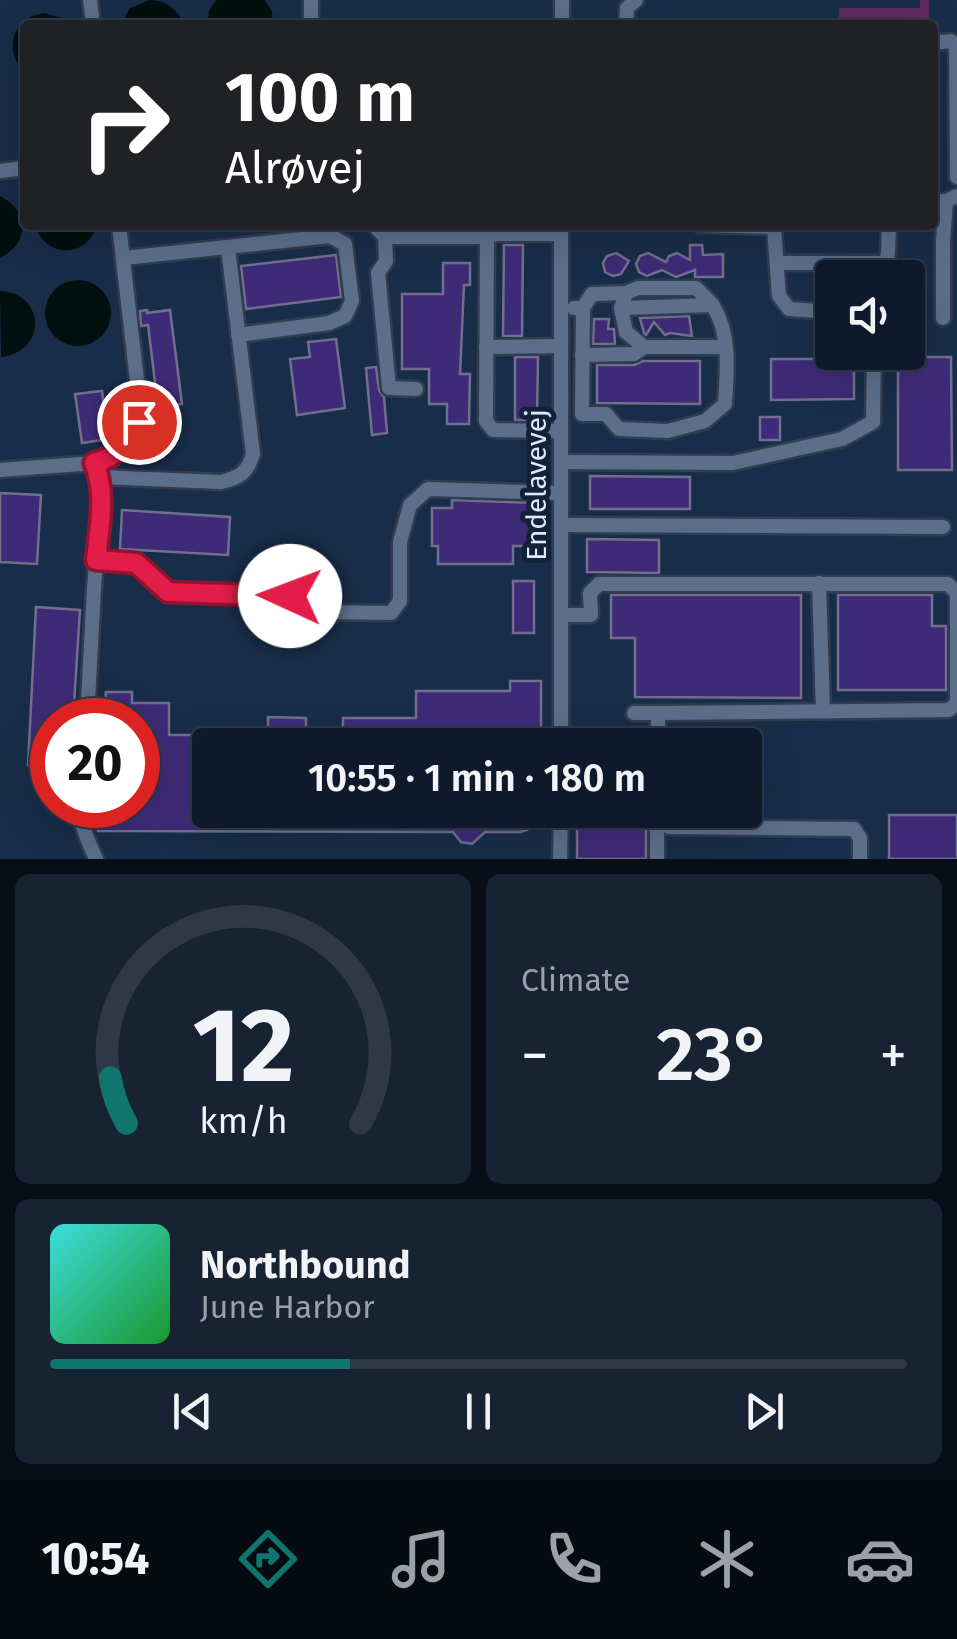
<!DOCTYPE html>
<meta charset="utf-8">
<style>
body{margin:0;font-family:"Fira Sans",sans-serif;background:#172333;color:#f1f3f6;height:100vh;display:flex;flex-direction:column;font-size:38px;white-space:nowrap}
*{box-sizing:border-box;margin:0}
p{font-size:32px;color:#9ba1a9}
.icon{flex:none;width:55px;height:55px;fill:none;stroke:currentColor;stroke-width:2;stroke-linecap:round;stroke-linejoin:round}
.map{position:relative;height:859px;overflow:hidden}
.side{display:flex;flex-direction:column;gap:15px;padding:15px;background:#080e18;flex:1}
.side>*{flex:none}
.banner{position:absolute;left:20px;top:20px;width:918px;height:210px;border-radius:10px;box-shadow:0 10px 40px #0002,0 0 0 2px #2e3847;background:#202124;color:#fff;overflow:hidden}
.fabs{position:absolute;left:815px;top:260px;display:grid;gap:20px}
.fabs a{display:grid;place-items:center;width:110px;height:110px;border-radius:10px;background:#0e1a2b;box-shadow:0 10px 40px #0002,0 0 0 2px #2e3847;font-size:50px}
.speed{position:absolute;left:30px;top:698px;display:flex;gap:20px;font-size:50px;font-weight:700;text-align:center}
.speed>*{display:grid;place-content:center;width:130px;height:130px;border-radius:50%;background:#0e1a2b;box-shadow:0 10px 40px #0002,0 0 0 2px #2e3847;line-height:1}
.speed .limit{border:15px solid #d22;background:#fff;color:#111}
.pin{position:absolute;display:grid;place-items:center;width:85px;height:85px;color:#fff;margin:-42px;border:5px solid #fff;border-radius:50%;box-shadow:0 2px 10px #0007}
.me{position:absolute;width:110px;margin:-55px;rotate:272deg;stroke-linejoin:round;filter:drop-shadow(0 0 8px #0008)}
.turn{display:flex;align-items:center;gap:35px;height:210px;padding:0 40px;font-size:45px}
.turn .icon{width:130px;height:130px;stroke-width:2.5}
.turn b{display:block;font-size:70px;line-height:85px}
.big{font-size:75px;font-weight:600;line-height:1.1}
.side .tile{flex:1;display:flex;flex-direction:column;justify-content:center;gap:15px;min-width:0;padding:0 35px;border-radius:15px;background:#172333}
.side .dial{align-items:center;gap:0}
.dial svg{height:260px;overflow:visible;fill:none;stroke:#2e3847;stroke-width:7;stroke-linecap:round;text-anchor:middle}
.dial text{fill:#f1f3f6;stroke:none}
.song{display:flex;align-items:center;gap:30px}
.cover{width:120px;height:120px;border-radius:15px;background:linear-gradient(135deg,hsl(180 70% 55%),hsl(130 70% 35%))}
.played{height:10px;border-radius:5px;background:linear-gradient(90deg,#0f766e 35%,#2e3847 35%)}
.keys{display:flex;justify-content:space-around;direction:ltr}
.heat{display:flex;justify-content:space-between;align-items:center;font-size:55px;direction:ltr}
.side .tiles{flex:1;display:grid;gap:15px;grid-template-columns:1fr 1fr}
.tile:last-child{grid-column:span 2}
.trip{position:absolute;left:192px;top:728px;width:570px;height:100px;border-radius:10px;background:#0e1a2b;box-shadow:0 10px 40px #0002,0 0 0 2px #2e3847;font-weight:600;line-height:100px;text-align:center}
.menu{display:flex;height:160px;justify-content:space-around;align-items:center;background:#060a11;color:#9ba1a9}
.menu .icon{width:70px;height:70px}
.menu .current{color:#0f766e}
.menu b{font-size:45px;color:#f1f3f6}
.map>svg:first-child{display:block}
.built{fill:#182d49;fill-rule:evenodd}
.green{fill:#5e2a61}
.water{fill:#01100e}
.building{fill:#3e2b77;stroke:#726e8d;stroke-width:2.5}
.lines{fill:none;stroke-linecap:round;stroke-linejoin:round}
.minor-casing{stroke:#323c50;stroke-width:19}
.minor{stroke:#5b6f8a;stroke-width:14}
.route-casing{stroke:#92132f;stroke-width:25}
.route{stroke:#e11d48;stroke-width:18}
.labels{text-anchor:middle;stroke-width:10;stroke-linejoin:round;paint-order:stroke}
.street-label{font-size:28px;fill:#dfeafa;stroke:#122339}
</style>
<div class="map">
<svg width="957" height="859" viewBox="0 0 957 859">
<rect width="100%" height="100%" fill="#122339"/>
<path class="built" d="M0,0H957V859H0ZM25,25H932V225H25ZM832,278H908V352H832ZM52,720H138V805H52ZM210,745H745V810H210Z"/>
<path class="green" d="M920,0H929V21L839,20V8H920Z"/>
<g class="water">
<path d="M150,0C167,1 178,9 184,25H120L130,8Z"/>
<path d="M216,0H265L272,12L273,25H207L209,11Z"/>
<path d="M45,13L61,18L70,25H25V73C2,50 13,16 45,13Z"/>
<path d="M0,196C30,211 30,243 0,258Z"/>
<path d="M34,225H98C85,259 47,259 34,225Z"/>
<circle cx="78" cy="313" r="33"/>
<path d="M0,291C46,293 47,352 1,357Z"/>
</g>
<g class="building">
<path d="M504,245H523L522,336H503Z"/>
<path d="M690,245H702L703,255L723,254V277H695V270L676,277L662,270L647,276L639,272L636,264L640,256L648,253L666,262L669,256L677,253L690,260Z"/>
<path d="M616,253L629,261L621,274L613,276L605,272L603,263L607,256Z"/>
<path d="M336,255L341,297L246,309L241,266Z"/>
<path d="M443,263H470V285H464L460,374H470L469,424H447V404H429V369H402V294H443Z"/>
<path d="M147,310V313L170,310L182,404L158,407L148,325L141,326L140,311Z"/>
<path d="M689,316L692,336L670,333L665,335L654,322L646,335L644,333L640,318Z"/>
<path d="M594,319H609L608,329H614L615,344H593Z"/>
<path d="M336,339L345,408L297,415L290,359L310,357L308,342Z"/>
<path d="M515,357H538L537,420H515Z"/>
<path d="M898,357H951L952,470H898Z"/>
<path d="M771,359H854V399L771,400Z"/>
<path d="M643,361H700V404L597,403V365H634Z"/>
<path d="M376,367L379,390L384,397L387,433L372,435L366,368Z"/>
<path d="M102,391L108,439L82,443L75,394Z"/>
<rect x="760" y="417" width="20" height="23"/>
<path d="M590,476L690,477V509H590Z"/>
<path d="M0,493L41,495L37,564L0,562Z"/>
<path d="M452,500L539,503V546H513V564H438V546H432V508H452Z"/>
<path d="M122,510L230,517L228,555L120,549Z"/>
<path d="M587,539L659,540V573L587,572Z"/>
<rect x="513" y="581" width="21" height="52"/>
<path d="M611,595H801V698L635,697V638H611Z"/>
<path d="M838,595H932V626H946V690H838Z"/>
<path d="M36,607L80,610L73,720H52V767L28,765Z"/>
<path d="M510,681H541V745H343V718H416V691H510Z"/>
<path d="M106,692H132V703H169V735H201V740H210V810H541L539,818L529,829L521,832H485L472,844L461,842L453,832L98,831L99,805H138V720H104Z"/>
<path d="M268,717L306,718V745H268Z"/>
<rect x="577" y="810" width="69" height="49"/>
<rect x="889" y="815" width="68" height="44"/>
</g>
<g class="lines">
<defs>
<g id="minor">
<path d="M90,0L93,25"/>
<path d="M311,25V0"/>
<path d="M562,25V0"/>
<path d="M626,25L627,8L636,0"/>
<path d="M932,43L951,41L956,47L957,177"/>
<path d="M0,171L25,168"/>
<path d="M932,202L946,201L957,196"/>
<path d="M374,225L385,237L386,261L378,273L389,388L416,389"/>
<path d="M700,225L774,227L779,296L789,309L832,312"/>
<path d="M385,237H487L486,421L493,430L561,431"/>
<path d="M487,237L496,234H561"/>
<path d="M124,258L330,236L334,225"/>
<path d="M777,263H886"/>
<path d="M883,278L888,253L889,225"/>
<path d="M574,308H583L592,294L626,293"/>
<path d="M583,308L582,414H606L619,429L668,431L705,421L725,404C727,373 731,334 713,306C709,300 702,294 696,288H638L626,293L621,308L626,332L644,347H725"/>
<path d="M621,308L713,305"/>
<path d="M943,318V241L946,201"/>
<path d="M238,335L329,323L345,316L352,301L345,244L330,236"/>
<path d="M486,347L561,346"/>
<path d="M582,355L634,354L644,347"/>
<path d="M561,462L733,463L842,439L873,422L874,352"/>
<path d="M0,470L94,463C119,456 135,441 141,415L119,225"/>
<path d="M100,477L221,482C239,478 248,472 253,454L228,248"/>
<path d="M561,525L943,527"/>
<path d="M96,560L136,563L167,592L290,596L325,612L391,613L400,601V542L410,505L428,489L561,493"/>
<path d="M819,583L823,711"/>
<path d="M561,615H591L590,593L599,584H948L957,593V703L949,710L658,713V745"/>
<path d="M634,713H658"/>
<path d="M87,720L94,588L101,504L98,472"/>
<path d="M561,745V225"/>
<path d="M81,805C80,825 88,841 96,859"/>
<path d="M669,827L854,829L860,838V859"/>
<path d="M560,859L561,810"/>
<path d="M657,859V810"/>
</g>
</defs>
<use href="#minor" class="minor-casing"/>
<use href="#minor" class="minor"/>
</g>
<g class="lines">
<defs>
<path id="route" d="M139,422C129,444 118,456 94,463C107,493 99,529 96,560L136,563L168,592L290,596"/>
</defs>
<use href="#route" class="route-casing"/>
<use href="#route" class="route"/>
</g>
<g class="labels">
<g class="street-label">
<text transform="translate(536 485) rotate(-90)" y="10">Endelavevej</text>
</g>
</g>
</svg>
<div class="fabs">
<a><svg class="icon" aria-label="sound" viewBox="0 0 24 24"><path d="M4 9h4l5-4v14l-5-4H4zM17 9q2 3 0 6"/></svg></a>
</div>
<div class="speed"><div class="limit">20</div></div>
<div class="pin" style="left:139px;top:422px;background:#d93025"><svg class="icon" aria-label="arrive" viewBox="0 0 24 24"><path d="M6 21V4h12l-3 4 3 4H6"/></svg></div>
<svg class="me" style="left:290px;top:596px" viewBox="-20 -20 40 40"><circle r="19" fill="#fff"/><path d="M0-13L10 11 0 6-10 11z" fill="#e11d48"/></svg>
<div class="trip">10:55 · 1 min · 180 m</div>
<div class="banner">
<div class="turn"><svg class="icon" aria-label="right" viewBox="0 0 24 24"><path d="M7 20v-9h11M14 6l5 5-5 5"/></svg><div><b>100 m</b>Alrøvej</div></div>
</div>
</div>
<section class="side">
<div class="tiles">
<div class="tile dial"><svg viewBox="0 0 100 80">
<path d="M14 69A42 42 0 1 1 86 69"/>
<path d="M14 69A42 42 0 0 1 9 55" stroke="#0f766e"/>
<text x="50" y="56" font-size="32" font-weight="700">12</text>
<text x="50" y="72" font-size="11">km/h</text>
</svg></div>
<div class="tile"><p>Climate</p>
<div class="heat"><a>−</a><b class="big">23°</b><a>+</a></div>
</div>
<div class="tile">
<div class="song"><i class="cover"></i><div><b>Northbound</b><p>June Harbor</p></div></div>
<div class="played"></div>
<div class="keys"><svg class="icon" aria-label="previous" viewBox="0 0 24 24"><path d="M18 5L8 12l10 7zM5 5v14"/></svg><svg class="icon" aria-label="pause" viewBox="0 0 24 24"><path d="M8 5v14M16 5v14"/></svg><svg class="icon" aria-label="next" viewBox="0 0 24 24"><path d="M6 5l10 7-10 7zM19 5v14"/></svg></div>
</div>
</div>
</section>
<nav class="menu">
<b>10:54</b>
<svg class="icon current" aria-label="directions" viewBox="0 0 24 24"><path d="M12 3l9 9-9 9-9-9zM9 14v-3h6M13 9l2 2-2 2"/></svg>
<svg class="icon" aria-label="music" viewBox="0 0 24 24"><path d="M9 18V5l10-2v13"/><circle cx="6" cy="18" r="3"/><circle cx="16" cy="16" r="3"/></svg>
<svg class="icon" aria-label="phone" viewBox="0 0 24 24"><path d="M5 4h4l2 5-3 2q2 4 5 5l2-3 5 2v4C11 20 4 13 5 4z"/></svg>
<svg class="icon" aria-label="climate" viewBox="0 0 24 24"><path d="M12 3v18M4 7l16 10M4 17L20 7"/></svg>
<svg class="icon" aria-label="car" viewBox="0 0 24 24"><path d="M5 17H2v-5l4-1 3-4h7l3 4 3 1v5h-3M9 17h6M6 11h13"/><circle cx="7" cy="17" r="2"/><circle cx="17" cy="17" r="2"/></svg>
</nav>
